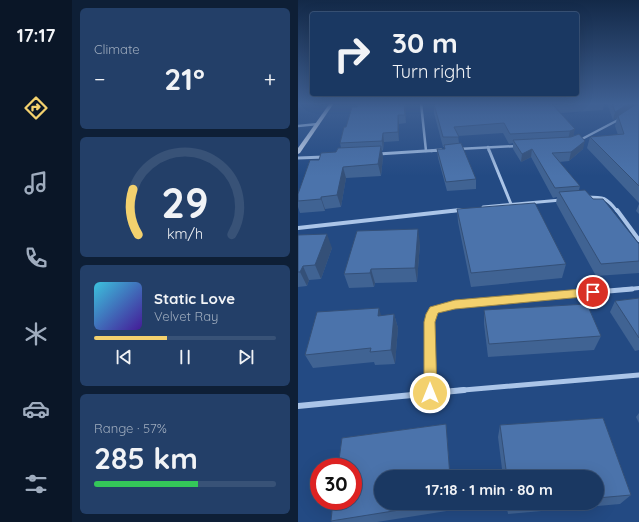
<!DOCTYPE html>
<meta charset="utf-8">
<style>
body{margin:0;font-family:Quicksand,sans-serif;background:#233f68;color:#f1f3f6;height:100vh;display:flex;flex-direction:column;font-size:15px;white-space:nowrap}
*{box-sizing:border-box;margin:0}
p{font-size:13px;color:#9facbe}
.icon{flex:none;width:22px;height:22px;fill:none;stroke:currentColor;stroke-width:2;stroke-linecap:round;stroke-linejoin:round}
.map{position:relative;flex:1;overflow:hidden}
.details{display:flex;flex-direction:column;gap:8px;padding:8px;background:#0e1f36;width:226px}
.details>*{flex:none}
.banner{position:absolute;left:12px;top:12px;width:269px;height:84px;border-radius:4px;box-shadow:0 4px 16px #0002,0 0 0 1px #385277;background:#1a3862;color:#f1f3f6;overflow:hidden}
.speed{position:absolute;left:12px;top:458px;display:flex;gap:8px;font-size:20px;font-weight:700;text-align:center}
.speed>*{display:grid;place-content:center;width:52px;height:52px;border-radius:50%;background:#1a3862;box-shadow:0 4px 16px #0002,0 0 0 1px #385277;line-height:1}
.speed .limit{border:6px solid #d22;background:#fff;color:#111}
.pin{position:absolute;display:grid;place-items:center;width:34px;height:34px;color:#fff;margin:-17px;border:2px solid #fff;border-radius:50%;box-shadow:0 1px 4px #0007}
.me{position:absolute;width:44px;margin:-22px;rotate:0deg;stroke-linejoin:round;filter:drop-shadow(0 0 3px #0008)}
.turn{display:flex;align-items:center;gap:14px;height:84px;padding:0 16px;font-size:18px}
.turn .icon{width:52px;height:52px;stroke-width:2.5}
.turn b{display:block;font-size:28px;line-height:34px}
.big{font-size:30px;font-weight:800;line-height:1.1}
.details .card{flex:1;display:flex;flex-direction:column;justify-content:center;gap:6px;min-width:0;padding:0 14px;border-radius:6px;background:#233f68}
.details .dial{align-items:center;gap:0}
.dial svg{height:104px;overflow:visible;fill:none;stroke:#385277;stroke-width:7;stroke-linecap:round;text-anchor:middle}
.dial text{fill:#f1f3f6;stroke:none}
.song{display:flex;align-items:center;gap:12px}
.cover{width:48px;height:48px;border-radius:6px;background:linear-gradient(135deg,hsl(190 70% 55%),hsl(260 70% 35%))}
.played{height:4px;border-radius:2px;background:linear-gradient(90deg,#f3d16e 40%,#385277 40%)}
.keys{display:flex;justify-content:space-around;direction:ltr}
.heat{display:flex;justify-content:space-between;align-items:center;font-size:22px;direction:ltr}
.charge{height:6px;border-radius:3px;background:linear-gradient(90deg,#34c759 57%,#385277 0)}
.trip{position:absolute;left:76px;top:470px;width:230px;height:40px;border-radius:20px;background:#1a3862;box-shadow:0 4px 16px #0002,0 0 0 1px #385277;font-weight:800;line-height:40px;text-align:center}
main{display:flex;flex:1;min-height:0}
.dock{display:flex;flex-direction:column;width:72px;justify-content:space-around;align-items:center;background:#0a1627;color:#9facbe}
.dock .icon{width:28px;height:28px}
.dock .active{color:#f3d16e}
.dock b{font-size:18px;color:#f1f3f6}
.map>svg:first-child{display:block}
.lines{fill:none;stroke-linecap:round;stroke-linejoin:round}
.street-far4{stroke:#abc5e8;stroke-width:2.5}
.street-far3{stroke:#abc5e8;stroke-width:3}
.street-far2{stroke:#abc5e8;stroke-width:4}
.street-far1{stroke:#abc5e8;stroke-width:5}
.street{stroke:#abc5e8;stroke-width:6}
.secondary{fill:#d6e3f7;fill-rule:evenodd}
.wall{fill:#406393}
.shaded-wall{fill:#345078}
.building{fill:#4b73ab;stroke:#345078}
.route{fill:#f3d16e;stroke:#9e8848}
</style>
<main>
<nav class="dock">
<b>17:17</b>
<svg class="icon active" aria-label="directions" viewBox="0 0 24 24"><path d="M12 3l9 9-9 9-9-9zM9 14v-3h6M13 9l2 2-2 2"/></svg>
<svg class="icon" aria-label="music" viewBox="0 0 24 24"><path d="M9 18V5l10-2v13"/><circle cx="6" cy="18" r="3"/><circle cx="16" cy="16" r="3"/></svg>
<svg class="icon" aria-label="phone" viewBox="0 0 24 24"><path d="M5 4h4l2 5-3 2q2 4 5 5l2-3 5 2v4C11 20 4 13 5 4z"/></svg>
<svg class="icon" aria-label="climate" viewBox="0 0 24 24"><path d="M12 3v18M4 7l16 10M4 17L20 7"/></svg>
<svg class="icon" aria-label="car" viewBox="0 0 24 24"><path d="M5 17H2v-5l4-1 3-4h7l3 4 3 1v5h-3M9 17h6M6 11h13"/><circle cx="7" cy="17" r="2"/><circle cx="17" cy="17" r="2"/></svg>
<svg class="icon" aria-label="filters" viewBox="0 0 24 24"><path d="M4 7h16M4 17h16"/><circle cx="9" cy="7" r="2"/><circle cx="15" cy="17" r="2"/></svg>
</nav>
<section class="details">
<div class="card"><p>Climate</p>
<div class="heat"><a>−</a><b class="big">21°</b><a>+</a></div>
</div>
<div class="card dial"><svg viewBox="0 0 100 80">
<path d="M14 69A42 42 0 1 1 86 69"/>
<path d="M14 69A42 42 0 0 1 10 34" stroke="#f3d16e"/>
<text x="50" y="56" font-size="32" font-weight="700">29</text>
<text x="50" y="72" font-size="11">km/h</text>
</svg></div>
<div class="card">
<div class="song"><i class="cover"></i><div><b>Static Love</b><p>Velvet Ray</p></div></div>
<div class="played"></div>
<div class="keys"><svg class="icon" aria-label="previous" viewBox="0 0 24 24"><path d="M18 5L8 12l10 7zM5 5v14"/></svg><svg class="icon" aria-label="pause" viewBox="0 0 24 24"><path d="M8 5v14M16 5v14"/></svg><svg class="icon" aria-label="next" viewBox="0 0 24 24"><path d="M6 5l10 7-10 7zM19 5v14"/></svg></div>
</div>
<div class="card"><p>Range · 57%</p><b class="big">285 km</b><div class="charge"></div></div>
</section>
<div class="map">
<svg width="341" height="522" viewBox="0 0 341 522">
<rect width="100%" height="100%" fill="#234a83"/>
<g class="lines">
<g class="street-far4">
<path d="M123,103L128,151"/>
<path d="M0,126L20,124"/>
<path d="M282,140L322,119"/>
<path d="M190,147L191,151"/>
<path d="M160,149L219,146"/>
<path d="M133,151L143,150"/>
</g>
<g class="street-far3">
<path d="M191,150L213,204"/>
<path d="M80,154L143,150"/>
<path d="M0,158L26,157"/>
<path d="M288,197C306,197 308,197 319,211"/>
<path d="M185,207L263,200"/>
<path d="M153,211L164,210"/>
</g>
<g class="street-far2">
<path d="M319,210L341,240"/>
<path d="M0,228L162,210"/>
<path d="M323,290L341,288"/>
</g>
<g class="street-far1">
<path d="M132,391L131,322C135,307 143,308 157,304L334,289"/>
<path d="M154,391L341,375"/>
</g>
<g class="street">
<path d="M132,390V393"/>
<path d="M0,406L166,390"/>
</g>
<path class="secondary" d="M32,103H36L2,153L0,154V148Z"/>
</g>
<g class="wall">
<path d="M60,103H107L108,123L101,124V141L86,142L85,150L84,151L85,157L83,176L48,178L43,207L27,209V211L2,213L0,207V194L21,160L38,152L43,148L42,143L48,127L59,107Z"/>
<path d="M138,103H306L305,110L262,113L276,136L285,149L271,161L261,162L282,186L281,190L295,199L341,244V273L298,276L258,203L259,197L255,198L233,157L223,162L215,149V143L211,144L205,133L160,136L161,143L178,179V189L149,191L140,158L139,149H147L146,147H145L136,113V104Z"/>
<path d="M309,103H335L333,108L341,103V203L289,148L292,137L320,135L317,126L319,118L315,120Z"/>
<path d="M341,204V214L338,211Z"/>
<path d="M159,209L268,264L264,278L173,287L160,222Z"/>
<path d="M0,235L34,248L23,279L11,280L9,286L0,287Z"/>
<path d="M122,243L119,282L77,283L76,287L51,288L46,274Z"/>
<path d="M341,298V350L337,351L312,312L317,301Z"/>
<path d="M186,310L303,336L296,350L190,357L186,324Z"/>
<path d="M96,314L100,328L97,364L77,365L76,362L15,368L7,355L83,316Z"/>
<path d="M341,413V423L338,417Z"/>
<path d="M305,418L333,495L322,504L210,514L208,503H299V477H205L200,437L202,425Z"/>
<path d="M148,424L152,477H83V503H154L155,510L79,522H34L33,521L35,501H55V467H40L44,438Z"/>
</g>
<g class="shaded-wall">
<path d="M106,103H107L108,123L107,115Z"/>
<path d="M332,103H335L333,109L320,116L319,118L315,120L317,112Z"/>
<path d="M100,115L101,124V141L100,132Z"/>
<path d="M277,129L275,138L270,140L272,131Z"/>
<path d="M85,133L86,142L85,150L84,141Z"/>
<path d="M287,141L285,149L271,161L273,152Z"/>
<path d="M83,146L85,157L83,176L80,164Z"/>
<path d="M234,149L233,157L223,162L224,154Z"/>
<path d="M45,167L48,178L43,207L39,195Z"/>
<path d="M23,197L27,209V211L23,199Z"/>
<path d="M120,229L122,243L119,282L117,268Z"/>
<path d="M29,234L34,248L23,279L17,265Z"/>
<path d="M5,266L11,280L9,286L2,272Z"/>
<path d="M73,269L77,283L76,287L72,273Z"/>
<path d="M81,308L85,322L80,316Z"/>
<path d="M96,314L100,328L97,364L93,350Z"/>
</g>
<g class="building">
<path d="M60,103H106L107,115H100V132L85,133L84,141L42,143L46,127H48L54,107H59Z"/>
<path d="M138,103H272L254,104L277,129L272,131L212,134L206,123L156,127L161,137H145L136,104Z"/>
<path d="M314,103H332L317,112Z"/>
<path d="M340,103H341V186L292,137L326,134L320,116Z"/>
<path d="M281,134L287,141L273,152L254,153L282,186L257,188L234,149L224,154L215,140L273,137Z"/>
<path d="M163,143L178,179L148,182L139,149H147L146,145Z"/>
<path d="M83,146L80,164L45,167L39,195L23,197V199L0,201V194L12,160H21L23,153L38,152L40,148Z"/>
<path d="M287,190L295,199H305L341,244V261L303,264L261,192Z"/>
<path d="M237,203L268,264L173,273L159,209Z"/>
<path d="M120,229L117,268L73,269L72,273L46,274L59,231Z"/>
<path d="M29,234L17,265L5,266L2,272H0V235Z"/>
<path d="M341,298V338L317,301Z"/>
<path d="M289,304L303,336L191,344L186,310Z"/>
<path d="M81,308L80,316L96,314L93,350L72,352L73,348L7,355L19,312Z"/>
<path d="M305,418L333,495L299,498V477H209L202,425Z"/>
<path d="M148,424L152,477H83V503H145L33,521L35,501H55V467H40L44,438Z"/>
<path d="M212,503H243L213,506Z"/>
</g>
<linearGradient id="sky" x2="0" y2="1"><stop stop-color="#132948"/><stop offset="0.59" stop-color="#3f6093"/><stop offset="1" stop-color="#3f6093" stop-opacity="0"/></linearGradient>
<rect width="341" height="176" fill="url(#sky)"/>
<path class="route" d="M295,288L298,289L300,292L298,295L295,296L157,309L140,313L137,322L139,393L137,397L132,399L128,397L126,393V322L128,314L132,307L157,300Z"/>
</svg>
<div class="speed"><div class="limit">30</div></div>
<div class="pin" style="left:295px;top:292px;background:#d93025"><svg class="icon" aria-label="arrive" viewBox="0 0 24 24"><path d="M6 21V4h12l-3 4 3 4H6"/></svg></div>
<svg class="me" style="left:132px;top:393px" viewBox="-20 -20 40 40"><circle r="17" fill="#f3d16e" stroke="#fff" stroke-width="3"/><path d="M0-11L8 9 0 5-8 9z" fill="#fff"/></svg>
<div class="trip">17:18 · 1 min · 80 m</div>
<div class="banner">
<div class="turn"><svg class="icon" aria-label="right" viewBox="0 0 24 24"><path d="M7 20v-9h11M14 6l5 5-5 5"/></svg><div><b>30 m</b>Turn right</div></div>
</div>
</div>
</main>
